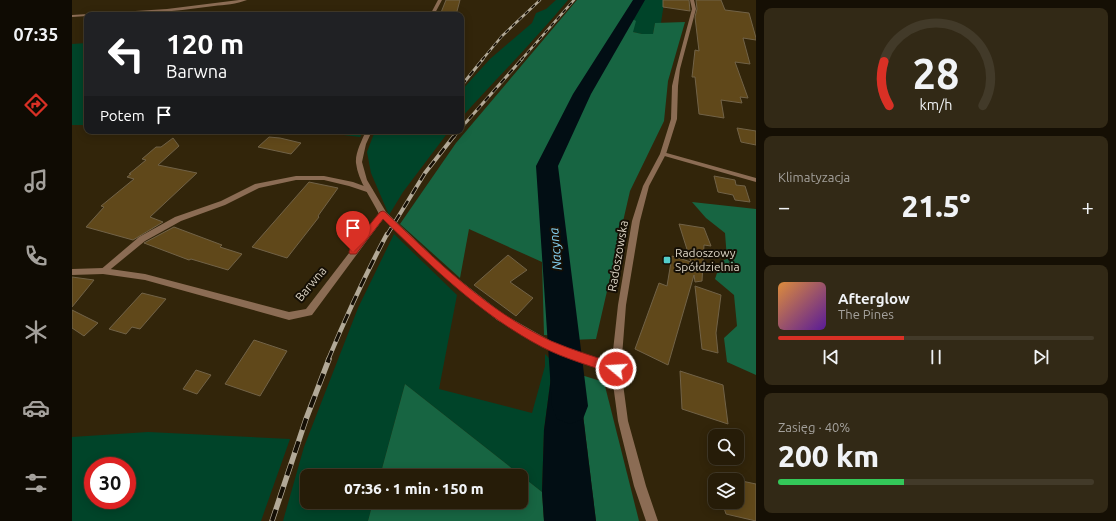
<!DOCTYPE html>
<html lang="pl">
<meta charset="utf-8">
<style>
body{margin:0;font-family:Ubuntu,sans-serif;background:#322916;color:#f1f3f6;height:100vh;display:flex;flex-direction:column;font-size:15px;white-space:nowrap}
*{box-sizing:border-box;margin:0}
p{font-size:13px;color:#a4a19c}
.icon{flex:none;width:22px;height:22px;fill:none;stroke:currentColor;stroke-width:2;stroke-linecap:round;stroke-linejoin:round}
.map{position:relative;flex:1;overflow:hidden}
.sheet{display:flex;flex-direction:column;gap:8px;padding:8px;background:#150f04;width:360px}
.sheet>*{flex:none}
.top-card{position:absolute;left:12px;top:12px;width:380px;height:122px;border-radius:8px;box-shadow:0 2px 10px #0003,0 0 0 1px #423a29;background:#202124;color:#fff;overflow:hidden}
.buttons{position:absolute;left:636px;top:429px;display:grid;gap:8px}
.buttons a{display:grid;place-items:center;width:36px;height:36px;border-radius:8px;background:#261c08;box-shadow:0 2px 10px #0003,0 0 0 1px #423a29;font-size:20px}
.speed{position:absolute;left:12px;top:457px;display:flex;gap:8px;font-size:20px;font-weight:700;text-align:center}
.speed>*{display:grid;place-content:center;width:52px;height:52px;border-radius:50%;background:#261c08;box-shadow:0 2px 10px #0003,0 0 0 1px #423a29;line-height:1}
.speed .limit{border:6px solid #d22;background:#fff;color:#111}
.pin{position:absolute;display:grid;place-items:center;width:34px;height:34px;color:#fff;margin:-41px -17px;border-radius:50% 50% 50% 0;rotate:-45deg;box-shadow:0 0 4px #0007}
.pin .icon{rotate:45deg}
.me{position:absolute;width:44px;margin:-22px;rotate:288deg;stroke-linejoin:round;filter:drop-shadow(0 0 3px #0008)}
.turn{display:flex;align-items:center;gap:14px;height:84px;padding:0 16px;font-size:18px}
.turn .icon{width:52px;height:52px;stroke-width:2.5}
.turn b{display:block;font-size:28px;line-height:34px}
.then{display:flex;align-items:center;height:38px;padding:0 16px;background:#0003;gap:8px;font-size:15px}
.big{font-size:30px;font-weight:800;line-height:1.1}
.sheet .widget{flex:1;display:flex;flex-direction:column;justify-content:center;gap:6px;min-width:0;padding:0 14px;border-radius:8px;background:#322916}
.sheet .dial{align-items:center;gap:0}
.dial svg{height:104px;overflow:visible;fill:none;stroke:#423a29;stroke-width:7;stroke-linecap:round;text-anchor:middle}
.dial text{fill:#f1f3f6;stroke:none}
.song{display:flex;align-items:center;gap:12px}
.cover{width:48px;height:48px;border-radius:6px;background:linear-gradient(135deg,hsl(30 70% 55%),hsl(270 70% 35%))}
.played{height:4px;border-radius:2px;background:linear-gradient(90deg,#d93025 40%,#423a29 40%)}
.keys{display:flex;justify-content:space-around;direction:ltr}
.heat{display:flex;justify-content:space-between;align-items:center;font-size:22px;direction:ltr}
.charge{height:6px;border-radius:3px;background:linear-gradient(90deg,#34c759 40%,#423a29 0)}
.trip{position:absolute;left:228px;top:469px;width:228px;height:40px;border-radius:8px;background:#261c08;box-shadow:0 2px 10px #0003,0 0 0 1px #423a29;font-weight:800;line-height:40px;text-align:center}
main{display:flex;flex:1;min-height:0}
.tab-bar{display:flex;flex-direction:column;width:72px;justify-content:space-around;align-items:center;background:#0f0b03;color:#a4a19c}
.tab-bar .icon{width:28px;height:28px}
.tab-bar .current{color:#d93025}
.tab-bar b{font-size:18px;color:#f1f3f6}
.map>svg:first-child{display:block}
.green{fill:#004429;fill-rule:evenodd}
.forest{fill:#176542}
.water{fill:#020e14}
.lines{fill:none;stroke-linecap:round;stroke-linejoin:round}
.river{fill:#020e14;fill-rule:evenodd}
.building{fill:#60481a;stroke:#716247}
.service{fill:#8b6c54;fill-rule:evenodd}
.minor{fill:#8b6c54;fill-rule:evenodd}
.tertiary{fill:#8b6c54;fill-rule:evenodd}
.rail-far4-casing{stroke:#b2a997;stroke-width:2.5}
.rail-far3-casing{stroke:#b2a997;stroke-width:3}
.rail-far2-casing{stroke:#b2a997;stroke-width:4}
.rail-far1-casing{stroke:#b2a997;stroke-width:4.5}
.rail-casing{stroke:#b2a997;stroke-width:5.5}
.rail-far4{stroke:#150f05;stroke-width:1.5;stroke-dasharray:4.5;stroke-linecap:butt}
.rail-far3{stroke:#150f05;stroke-width:2;stroke-dasharray:6;stroke-linecap:butt}
.rail-far2{stroke:#150f05;stroke-width:2.5;stroke-dasharray:8;stroke-linecap:butt}
.rail-far1{stroke:#150f05;stroke-width:3;stroke-dasharray:10;stroke-linecap:butt}
.rail{stroke:#150f05;stroke-width:4;stroke-dasharray:12;stroke-linecap:butt}
.route{fill:#d93025;stroke:#8d1f18}
.poi-dot{fill:#53cdca;stroke:#150f05;stroke-width:1.5}
.labels{text-anchor:middle;stroke-width:4;stroke-linejoin:round;paint-order:stroke}
.poi-label{font-size:12px;fill:#ddd5c6;stroke:#150f05;text-anchor:start}
.street-label{font-size:12px;fill:#ddd5c6;stroke:#150f05}
.water-label{font-size:13px;font-style:italic;fill:#87d3f4;stroke:#150f05}
</style>
<main>
<nav class="tab-bar">
<b>07:35</b>
<svg class="icon current" aria-label="directions" viewBox="0 0 24 24"><path d="M12 3l9 9-9 9-9-9zM9 14v-3h6M13 9l2 2-2 2"/></svg>
<svg class="icon" aria-label="music" viewBox="0 0 24 24"><path d="M9 18V5l10-2v13"/><circle cx="6" cy="18" r="3"/><circle cx="16" cy="16" r="3"/></svg>
<svg class="icon" aria-label="phone" viewBox="0 0 24 24"><path d="M5 4h4l2 5-3 2q2 4 5 5l2-3 5 2v4C11 20 4 13 5 4z"/></svg>
<svg class="icon" aria-label="climate" viewBox="0 0 24 24"><path d="M12 3v18M4 7l16 10M4 17L20 7"/></svg>
<svg class="icon" aria-label="car" viewBox="0 0 24 24"><path d="M5 17H2v-5l4-1 3-4h7l3 4 3 1v5h-3M9 17h6M6 11h13"/><circle cx="7" cy="17" r="2"/><circle cx="17" cy="17" r="2"/></svg>
<svg class="icon" aria-label="filters" viewBox="0 0 24 24"><path d="M4 7h16M4 17h16"/><circle cx="9" cy="7" r="2"/><circle cx="15" cy="17" r="2"/></svg>
</nav>
<div class="map">
<svg width="684" height="521" viewBox="0 0 684 521">
<rect width="100%" height="100%" fill="#32250a"/>
<g class="green">
<path d="M484,0H496C462,41 425,78 389,118V91L418,59L460,23L464,13L474,9Z"/>
<path d="M571,0H615L592,3L589,23H583L581,34H570L561,32L559,18Z"/>
<path d="M15,43V125H0V44Z"/>
<path d="M239,131H291L288,137Z"/>
<path d="M303,131H377L331,192L317,215L299,173L295,152Z"/>
<path d="M322,234L385,295L367,389L460,413L473,366V354L481,362L472,430L470,492L333,384L308,476H235V502H301L296,521H211L232,447L286,308Z"/>
<path d="M76,432L218,439L189,521H0V437ZM21,466H55V500H21Z"/>
</g>
<g class="forest">
<path d="M505,0H562L549,24L506,94L471,164L487,336L472,335L470,262L397,229L388,278L328,224L384,143Z"/>
<path d="M559,18L564,21L561,32L570,34H581L583,23L613,22L596,81L592,121L558,191L524,339L498,340L480,167L513,95Z"/>
<path d="M620,202L684,209V375L655,362L652,338L665,326L662,295L643,279L649,261L655,259L653,233L634,218Z"/>
<path d="M506,374L532,382L567,521H524Z"/>
<path d="M333,384L470,492L472,521H296L301,502H449V476H308Z"/>
</g>
<path class="water" d="M481,362L506,374L524,521H472L470,492L472,430Z"/>
<g class="lines">
<path class="river" d="M561,0H573L519,94L486,166L516,406L511,419L498,424L485,419L480,406L464,166L501,94Z"/>
</g>
<g class="building">
<path d="M374,0H388L384,15H368Z"/>
<path d="M591,0H617L618,11L591,7Z"/>
<path d="M624,0H649L653,10L677,13L684,38V40L671,38L678,64L663,62L676,98L668,97L670,103L649,100L652,118L627,114L623,77H620L623,50L627,51L623,17L625,9Z"/>
<path d="M665,128L684,131V145L669,142Z"/>
<path d="M197,137L208,138L229,143L219,154L186,147Z"/>
<path d="M101,138L107,146L86,165L125,173L78,217L91,222L61,240L14,227L32,207L29,206L62,179L55,177L59,174H57L74,160L70,159L84,147H89Z"/>
<path d="M642,176L663,180L664,185L673,186L678,202L663,200L661,195L646,192Z"/>
<path d="M237,182L266,188L246,216L247,217L215,258L180,247Z"/>
<path d="M607,224L632,228L639,246L632,245L630,281L623,282L622,275L596,365L563,349L587,283L595,286L600,256L619,262Z"/>
<path d="M102,227L150,245L148,247L170,254L156,270L119,259L117,260L72,243Z"/>
<path d="M436,255L455,270L438,282L461,298L444,316L402,285Z"/>
<path d="M0,277L22,280L0,307Z"/>
<path d="M623,286L649,295L644,333L646,353L630,349Z"/>
<path d="M70,293L94,299L68,329L60,327L54,334L37,329Z"/>
<path d="M0,310L26,323L12,336L0,328Z"/>
<path d="M182,340L215,351L188,396L153,384Z"/>
<path d="M124,370L139,375L125,394L111,389Z"/>
<path d="M608,371L651,385L656,424L610,409Z"/>
<path d="M665,480L684,484V521L654,514L650,502H665Z"/>
</g>
<g class="lines">
<g class="service">
<path d="M167,0H175C165,4 152,5 142,6C100,12 57,15 15,15V16L0,17V15L95,9Z"/>
<path d="M224,176H252L281,182L300,189L301,191L298,193L277,186L252,180H224L187,188L153,205L109,221L73,241L34,273H28L27,271L67,237L103,217L149,201L183,184Z"/>
</g>
<g class="minor">
<path d="M366,0H370L362,15H358Z"/>
<path d="M294,131H300L294,144L290,162L295,180L314,212L376,271L431,314L477,340L495,348L547,366L549,369L547,372L544,374L490,355L471,346L425,320L370,275L311,219L240,315L217,320L73,280L31,274L0,275V269L31,268L73,274L217,312L234,309L307,214C299,198 286,181 284,163C283,153 290,140 294,131Z"/>
<path d="M591,152L684,178V182L589,155L588,154Z"/>
</g>
<path class="tertiary" d="M618,0H622L624,9L608,69L606,86L605,119L594,154L577,186L568,221L554,305L549,369L556,421L574,486L586,521H574L562,486L546,421L539,369L546,305L560,221L571,186L588,154L599,119L600,86L604,69L620,9Z"/>
<defs>
<g id="rail-far4">
<path d="M410,60L430,36L468,0"/>
<path d="M449,60L502,0"/>
</g>
<g id="rail-far3">
<path d="M390,85L411,59"/>
<path d="M389,128L450,59"/>
<path d="M382,137L386,131"/>
</g>
<path id="rail-far2" d="M315,235L353,173L382,136"/>
<path id="rail-far1" d="M256,360C274,317 293,275 315,234"/>
<path id="rail" d="M200,521L234,419L257,359"/>
</defs>
<use href="#rail-far4" class="rail-far4-casing"/>
<use href="#rail-far3" class="rail-far3-casing"/>
<use href="#rail-far2" class="rail-far2-casing"/>
<use href="#rail-far1" class="rail-far1-casing"/>
<use href="#rail" class="rail-casing"/>
<use href="#rail-far4" class="rail-far4"/>
<use href="#rail-far3" class="rail-far3"/>
<use href="#rail-far2" class="rail-far2"/>
<use href="#rail-far1" class="rail-far1"/>
<use href="#rail" class="rail"/>
</g>
<path class="route" d="M311,211L313,212C364,260 415,311 479,341C502,351 526,357 548,366L550,369L548,373L544,375C520,366 493,359 470,347C409,315 360,267 311,219L284,254H278L277,252L278,249L308,212Z"/>
<rect class="poi-dot" x="591" y="256" width="8" height="8" rx="2"/>
<g class="labels">
<g class="poi-label">
<text x="603" y="257">Radoszowy<tspan x="603" dy="14">Spółdzielnia</tspan></text>
</g>
<g class="street-label">
<text transform="translate(546 256) rotate(-80)" y="4">Radoszowska</text>
<text transform="translate(239 284) rotate(-50)" y="4">Barwna</text>
</g>
<g class="water-label">
<text transform="translate(483 249) rotate(-95)" y="5">Nacyna</text>
</g>
</g>
</svg>
<div class="buttons">
<a><svg class="icon" aria-label="search" viewBox="0 0 24 24"><circle cx="10" cy="10" r="6"/><path d="M15 15l6 6"/></svg></a>
<a><svg class="icon" aria-label="layers" viewBox="0 0 24 24"><path d="M12 4l9 5-9 5-9-5zM3 14l9 5 9-5"/></svg></a>
</div>
<div class="speed"><div class="limit">30</div></div>
<div class="pin" style="left:281px;top:252px;background:#d93025"><svg class="icon" aria-label="arrive" viewBox="0 0 24 24"><path d="M6 21V4h12l-3 4 3 4H6"/></svg></div>
<svg class="me" style="left:544px;top:369px" viewBox="-20 -20 40 40"><circle r="17" fill="#d93025" stroke="#fff" stroke-width="3"/><path d="M0-11L8 9 0 5-8 9z" fill="#fff"/></svg>
<div class="trip">07:36 · 1 min · 150 m</div>
<div class="top-card">
<div class="turn"><svg class="icon" aria-label="left" viewBox="0 0 24 24"><path d="M17 20v-9H6M10 6l-5 5 5 5"/></svg><div><b>120 m</b>Barwna</div></div>
<div class="then">Potem<svg class="icon" aria-label="arrive" viewBox="0 0 24 24"><path d="M6 21V4h12l-3 4 3 4H6"/></svg></div>
</div>
</div>
<section class="sheet">
<div class="widget dial"><svg viewBox="0 0 100 80">
<path d="M14 69A42 42 0 1 1 86 69"/>
<path d="M14 69A42 42 0 0 1 10 35" stroke="#d93025"/>
<text x="50" y="56" font-size="32" font-weight="700">28</text>
<text x="50" y="72" font-size="11">km/h</text>
</svg></div>
<div class="widget"><p>Klimatyzacja</p>
<div class="heat"><a>−</a><b class="big">21.5°</b><a>+</a></div>
</div>
<div class="widget">
<div class="song"><i class="cover"></i><div><b>Afterglow</b><p>The Pines</p></div></div>
<div class="played"></div>
<div class="keys"><svg class="icon" aria-label="previous" viewBox="0 0 24 24"><path d="M18 5L8 12l10 7zM5 5v14"/></svg><svg class="icon" aria-label="pause" viewBox="0 0 24 24"><path d="M8 5v14M16 5v14"/></svg><svg class="icon" aria-label="next" viewBox="0 0 24 24"><path d="M6 5l10 7-10 7zM19 5v14"/></svg></div>
</div>
<div class="widget"><p>Zasięg · 40%</p><b class="big">200 km</b><div class="charge"></div></div>
</section>
</main>
